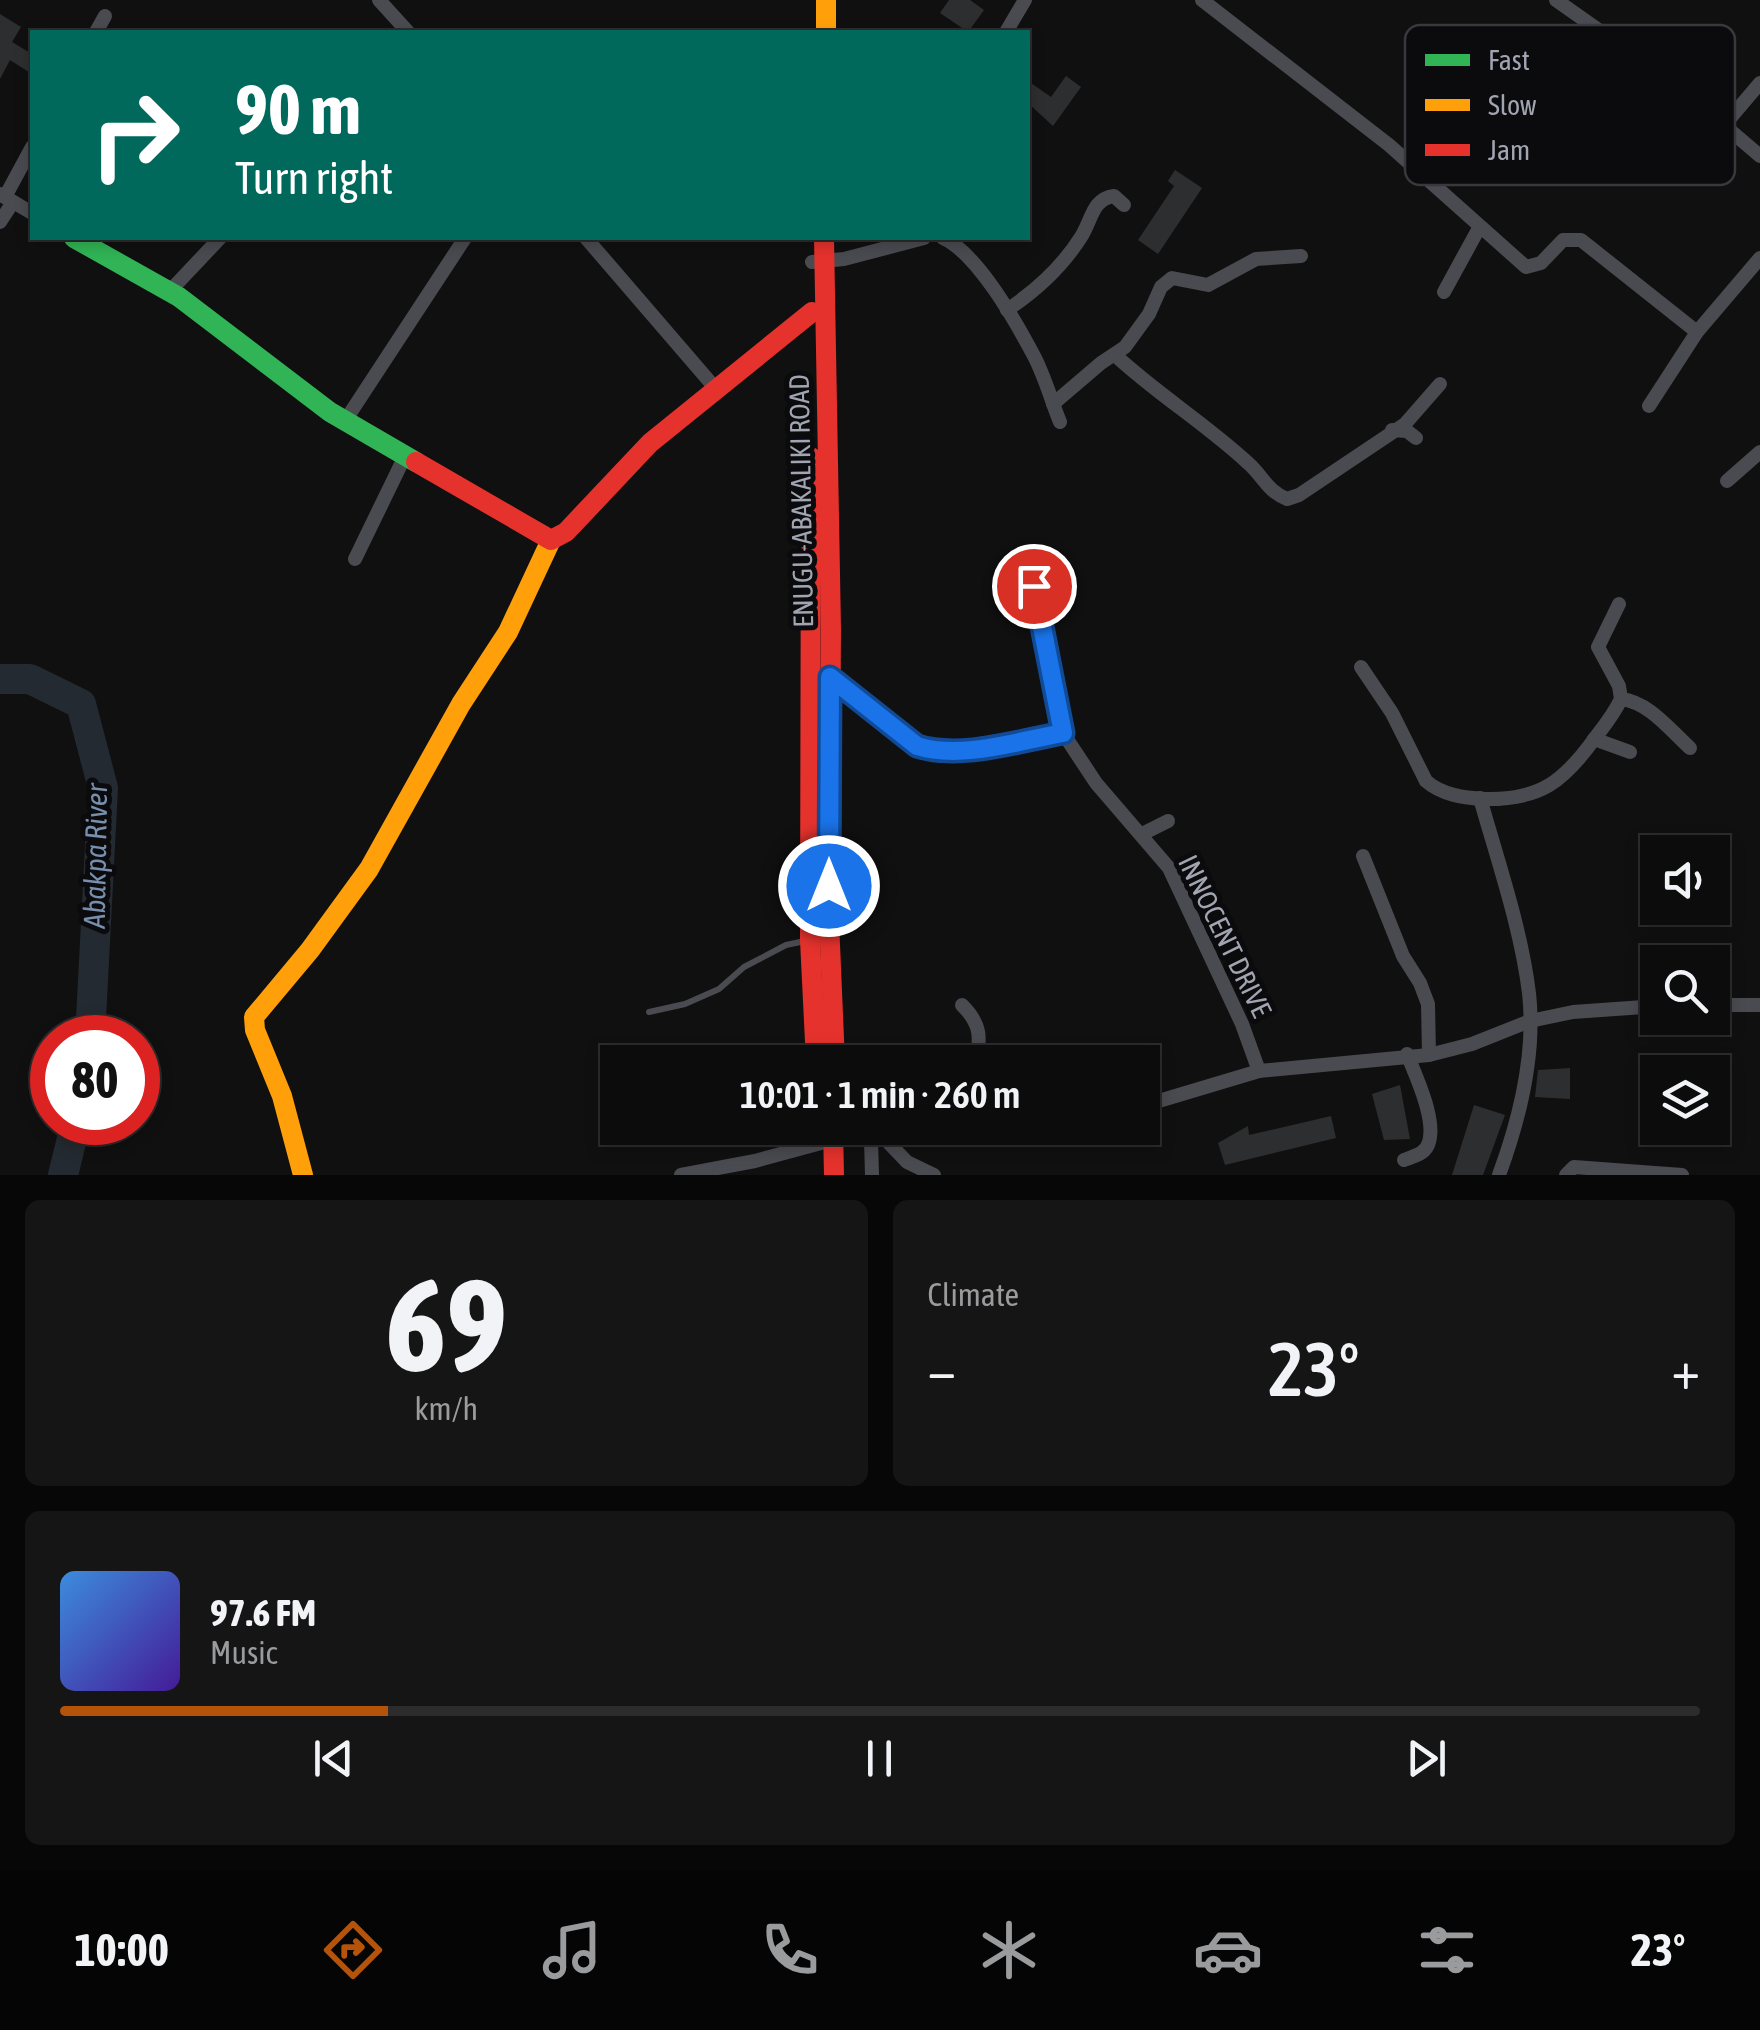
<!DOCTYPE html>
<meta charset="utf-8">
<style>
body{margin:0;font-family:"Asap Condensed",sans-serif;background:#151515;color:#f1f3f6;height:100vh;display:flex;flex-direction:column;font-size:38px;white-space:nowrap}
*{box-sizing:border-box;margin:0}
p{font-size:32px;color:#9a9b9d}
.icon{flex:none;width:55px;height:55px;fill:none;stroke:currentColor;stroke-width:2;stroke-linecap:round;stroke-linejoin:round}
.map{position:relative;height:1175px;overflow:hidden}
.side{display:flex;flex-direction:column;gap:25px;padding:25px;background:#070707;flex:1}
.side>*{flex:none}
.guide{position:absolute;left:30px;top:30px;width:1000px;height:210px;border-radius:0px;box-shadow:0 5px 15px #0003,0 0 0 2px #2c2c2d;background:#00695c;color:#fff;overflow:hidden}
.tools{position:absolute;left:1640px;top:835px;display:grid;gap:20px}
.tools a{display:grid;place-items:center;width:90px;height:90px;border-radius:0px;background:#0c0c0c;box-shadow:0 5px 15px #0003,0 0 0 2px #2c2c2d;font-size:50px}
.speed{position:absolute;left:30px;top:1015px;display:flex;gap:20px;font-size:50px;font-weight:700;text-align:center}
.speed>*{display:grid;place-content:center;width:130px;height:130px;border-radius:50%;background:#0c0c0c;box-shadow:0 5px 15px #0003,0 0 0 2px #2c2c2d;line-height:1}
.speed .limit{border:15px solid #d22;background:#fff;color:#111}
.pin{position:absolute;display:grid;place-items:center;width:85px;height:85px;color:#fff;margin:-42px;border:5px solid #fff;border-radius:50%;box-shadow:0 2px 10px #0007}
.me{position:absolute;width:110px;margin:-55px;rotate:0deg;stroke-linejoin:round;filter:drop-shadow(0 0 8px #0008)}
.turn{display:flex;align-items:center;gap:35px;height:210px;padding:0 40px;font-size:45px}
.turn .icon{width:130px;height:130px;stroke-width:2.5}
.turn b{display:block;font-size:70px;line-height:85px}
.big{font-size:75px;font-weight:600;line-height:1.1}
.side .widget{flex:1;display:flex;flex-direction:column;justify-content:center;gap:15px;min-width:0;padding:0 35px;border-radius:15px;background:#151515}
.side .dial{align-items:center;gap:0}
.dial b{font-size:130px;line-height:1}
.song{display:flex;align-items:center;gap:30px}
.cover{width:120px;height:120px;border-radius:15px;background:linear-gradient(135deg,hsl(210 70% 55%),hsl(260 70% 35%))}
.played{height:10px;border-radius:5px;background:linear-gradient(90deg,#b45309 20%,#2c2c2d 20%)}
.keys{display:flex;justify-content:space-around;direction:ltr}
.heat{display:flex;justify-content:space-between;align-items:center;font-size:55px;direction:ltr}
.side .tiles{flex:1;display:grid;gap:25px;grid-template-columns:1fr 1fr}
.widget:last-child{grid-column:span 2}
.trip{position:absolute;left:600px;top:1045px;width:560px;height:100px;border-radius:0px;background:#0c0c0c;box-shadow:0 5px 15px #0003,0 0 0 2px #2c2c2d;font-weight:600;line-height:100px;text-align:center}
.tabs{display:flex;height:160px;justify-content:space-around;align-items:center;background:#050505;color:#9a9b9d}
.tabs .icon{width:70px;height:70px}
.tabs .current{color:#b45309}
.tabs b{font-size:45px;color:#f1f3f6}
.map>svg:first-child{display:block}
.lines{fill:none;stroke-linecap:round;stroke-linejoin:round}
.river{stroke:#242a31;stroke-width:30}
.building{fill:#2d2e30}
.lane{stroke:#4a4b50;stroke-width:6}
.street{stroke:#4a4b50;stroke-width:14}
.fast{stroke:#30b455;stroke-width:20}
.slow{stroke:#ff9f0a;stroke-width:20}
.jam{stroke:#e5322d;stroke-width:20}
.route-casing{stroke:#114b97;stroke-width:25}
.route{stroke:#1a73e8;stroke-width:18}
.labels{text-anchor:middle;stroke-width:10;stroke-linejoin:round;paint-order:stroke}
.street-label{font-size:28px;fill:#a1a4b1;stroke:#0b0a0c}
.water-label{font-size:30px;font-style:italic;fill:#778fad;stroke:#0b0a0c}
.key{fill:#0b0a0c;stroke:#38383e;stroke-width:2.5}
.key-label{font-size:28px;fill:#a1a4b1}
</style>
<div class="map">
<svg width="1760" height="1175" viewBox="0 0 1760 1175">
<rect width="100%" height="100%" fill="#101010"/>
<g class="lines">
<g class="river">
<path d="M0,679H30L81,704L103,788L90,1038"/>
<path d="M63,1175L76,1122"/>
</g>
</g>
<g class="building">
<path d="M949,0H970L984,10L968,32L940,13Z"/>
<path d="M0,14L21,27L12,42L32,54V74L10,60L0,79Z"/>
<path d="M1066,76L1081,87L1053,126L1028,103V81L1051,97Z"/>
<path d="M1175,170L1202,188L1158,254L1138,240L1174,186L1168,181Z"/>
<path d="M1570,1068V1099L1535,1097L1538,1070Z"/>
<path d="M1400,1085L1410,1139L1384,1140L1372,1094Z"/>
<path d="M1474,1105L1505,1115L1483,1175H1452Z"/>
<path d="M1331,1116L1336,1138L1225,1165L1218,1143L1248,1126L1249,1135Z"/>
</g>
<g class="lines">
<path class="lane" d="M649,1012L685,1004L719,989L744,967L786,945L805,941"/>
<g class="street">
<path d="M379,0L408,32"/>
<path d="M1202,0L1389,145L1526,267L1541,263L1563,240H1581L1697,332"/>
<path d="M1556,0L1678,86L1760,156"/>
<path d="M96,32L105,16"/>
<path d="M1006,32L1025,0"/>
<path d="M1726,123L1760,83"/>
<path d="M0,194L32,213"/>
<path d="M5,197L32,147"/>
<path d="M0,222L13,202"/>
<path d="M586,238L716,389"/>
<path d="M943,238C977,253 1016,322 1034,356C1045,377 1051,400 1060,422"/>
<path d="M812,262L844,259L924,238"/>
<path d="M169,292L220,238"/>
<path d="M1444,292L1479,228"/>
<path d="M1007,310C1037,290 1062,267 1081,237C1092,220 1092,199 1114,196L1124,205"/>
<path d="M1115,355C1157,394 1206,424 1248,463C1263,476 1267,491 1287,499L1299,495L1405,424L1440,384"/>
<path d="M1053,404L1101,363L1125,347L1149,314L1161,287L1172,278L1208,285L1256,259L1301,256"/>
<path d="M1649,406L1697,332L1760,258"/>
<path d="M345,421L465,238"/>
<path d="M1392,430L1407,431L1416,438"/>
<path d="M1727,481L1760,452"/>
<path d="M355,559L406,454"/>
<path d="M1034,585L1063,733L1096,783L1169,868L1242,1024L1259,1071"/>
<path d="M1361,667L1392,713L1426,781C1442,795 1464,798 1485,799C1541,800 1564,781 1595,738C1605,725 1614,714 1621,699L1619,686L1598,647L1619,604"/>
<path d="M830,677L917,745C962,760 1018,741 1063,733"/>
<path d="M1621,699C1649,702 1670,730 1690,748"/>
<path d="M1594,739L1630,752"/>
<path d="M1480,798C1498,862 1521,928 1529,993C1536,1055 1520,1118 1499,1175"/>
<path d="M1142,834L1168,821"/>
<path d="M1363,856L1403,956L1420,983L1428,1004L1429,1055"/>
<path d="M962,1005C981,1024 981,1037 976,1062"/>
<path d="M1712,1005H1760"/>
<path d="M1142,1106L1259,1071L1429,1055L1472,1044L1530,1021L1573,1012L1658,1006"/>
<path d="M871,1139L872,1175"/>
<path d="M886,1140L907,1162L934,1175"/>
<path d="M1404,1160C1414,1156 1426,1154 1429,1142C1436,1119 1416,1076 1407,1054"/>
<path d="M681,1175L755,1161L832,1140H934L971,1128"/>
<path d="M1566,1175L1574,1167L1682,1175"/>
</g>
<path class="fast" d="M74,238L179,297L330,412L416,462"/>
<g class="slow">
<path d="M826,0V32"/>
<path d="M303,1175L282,1096L255,1030L254,1017L310,950L369,869L461,704L508,632L551,540"/>
</g>
<g class="jam">
<path d="M824,238L831,630L829,921L835,1062"/>
<path d="M811,457L810,940L816,1062"/>
<path d="M416,462L551,540L566,532L650,443L812,312"/>
<path d="M833,1128L834,1175"/>
</g>
</g>
<g class="lines">
<defs>
<path id="route" d="M829,886L830,677L917,746C961,760 1018,741 1063,733L1034,586"/>
</defs>
<use href="#route" class="route-casing"/>
<use href="#route" class="route"/>
</g>
<g class="labels">
<g class="street-label">
<text transform="translate(801 501) rotate(-91)" y="10">ENUGU-ABAKALIKI ROAD</text>
<text transform="translate(1225 936) rotate(64)" y="10">INNOCENT DRIVE</text>
</g>
<g class="water-label">
<text transform="translate(96 856) rotate(-89)" y="10">Abakpa River</text>
</g>
</g>
<rect x="1405" y="25" width="330" height="160" rx="15" class="key"/>
<rect x="1425" y="54" width="45" height="12" fill="#30b455"/>
<rect x="1425" y="99" width="45" height="12" fill="#ff9f0a"/>
<rect x="1425" y="144" width="45" height="12" fill="#e5322d"/>
<g class="key-label">
<text x="1488" y="70">Fast</text>
<text x="1488" y="115">Slow</text>
<text x="1488" y="160">Jam</text>
</g>
</svg>
<div class="tools">
<a><svg class="icon" aria-label="sound" viewBox="0 0 24 24"><path d="M4 9h4l5-4v14l-5-4H4zM17 9q2 3 0 6"/></svg></a>
<a><svg class="icon" aria-label="search" viewBox="0 0 24 24"><circle cx="10" cy="10" r="6"/><path d="M15 15l6 6"/></svg></a>
<a><svg class="icon" aria-label="layers" viewBox="0 0 24 24"><path d="M12 4l9 5-9 5-9-5zM3 14l9 5 9-5"/></svg></a>
</div>
<div class="speed"><div class="limit">80</div></div>
<div class="pin" style="left:1034px;top:586px;background:#d93025"><svg class="icon" aria-label="arrive" viewBox="0 0 24 24"><path d="M6 21V4h12l-3 4 3 4H6"/></svg></div>
<svg class="me" style="left:829px;top:886px" viewBox="-20 -20 40 40"><circle r="17" fill="#1a73e8" stroke="#fff" stroke-width="3"/><path d="M0-11L8 9 0 5-8 9z" fill="#fff"/></svg>
<div class="trip">10:01 · 1 min · 260 m</div>
<div class="guide">
<div class="turn"><svg class="icon" aria-label="right" viewBox="0 0 24 24"><path d="M7 20v-9h11M14 6l5 5-5 5"/></svg><div><b>90 m</b>Turn right</div></div>
</div>
</div>
<section class="side">
<div class="tiles">
<div class="widget dial"><b>69</b><p>km/h</p></div>
<div class="widget"><p>Climate</p>
<div class="heat"><a>−</a><b class="big">23°</b><a>+</a></div>
</div>
<div class="widget">
<div class="song"><i class="cover"></i><div><b>97.6 FM</b><p>Music</p></div></div>
<div class="played"></div>
<div class="keys"><svg class="icon" aria-label="previous" viewBox="0 0 24 24"><path d="M18 5L8 12l10 7zM5 5v14"/></svg><svg class="icon" aria-label="pause" viewBox="0 0 24 24"><path d="M8 5v14M16 5v14"/></svg><svg class="icon" aria-label="next" viewBox="0 0 24 24"><path d="M6 5l10 7-10 7zM19 5v14"/></svg></div>
</div>
</div>
</section>
<nav class="tabs">
<b>10:00</b>
<svg class="icon current" aria-label="directions" viewBox="0 0 24 24"><path d="M12 3l9 9-9 9-9-9zM9 14v-3h6M13 9l2 2-2 2"/></svg>
<svg class="icon" aria-label="music" viewBox="0 0 24 24"><path d="M9 18V5l10-2v13"/><circle cx="6" cy="18" r="3"/><circle cx="16" cy="16" r="3"/></svg>
<svg class="icon" aria-label="phone" viewBox="0 0 24 24"><path d="M5 4h4l2 5-3 2q2 4 5 5l2-3 5 2v4C11 20 4 13 5 4z"/></svg>
<svg class="icon" aria-label="climate" viewBox="0 0 24 24"><path d="M12 3v18M4 7l16 10M4 17L20 7"/></svg>
<svg class="icon" aria-label="car" viewBox="0 0 24 24"><path d="M5 17H2v-5l4-1 3-4h7l3 4 3 1v5h-3M9 17h6M6 11h13"/><circle cx="7" cy="17" r="2"/><circle cx="17" cy="17" r="2"/></svg>
<svg class="icon" aria-label="filters" viewBox="0 0 24 24"><path d="M4 7h16M4 17h16"/><circle cx="9" cy="7" r="2"/><circle cx="15" cy="17" r="2"/></svg>
<b>23°</b>
</nav>
